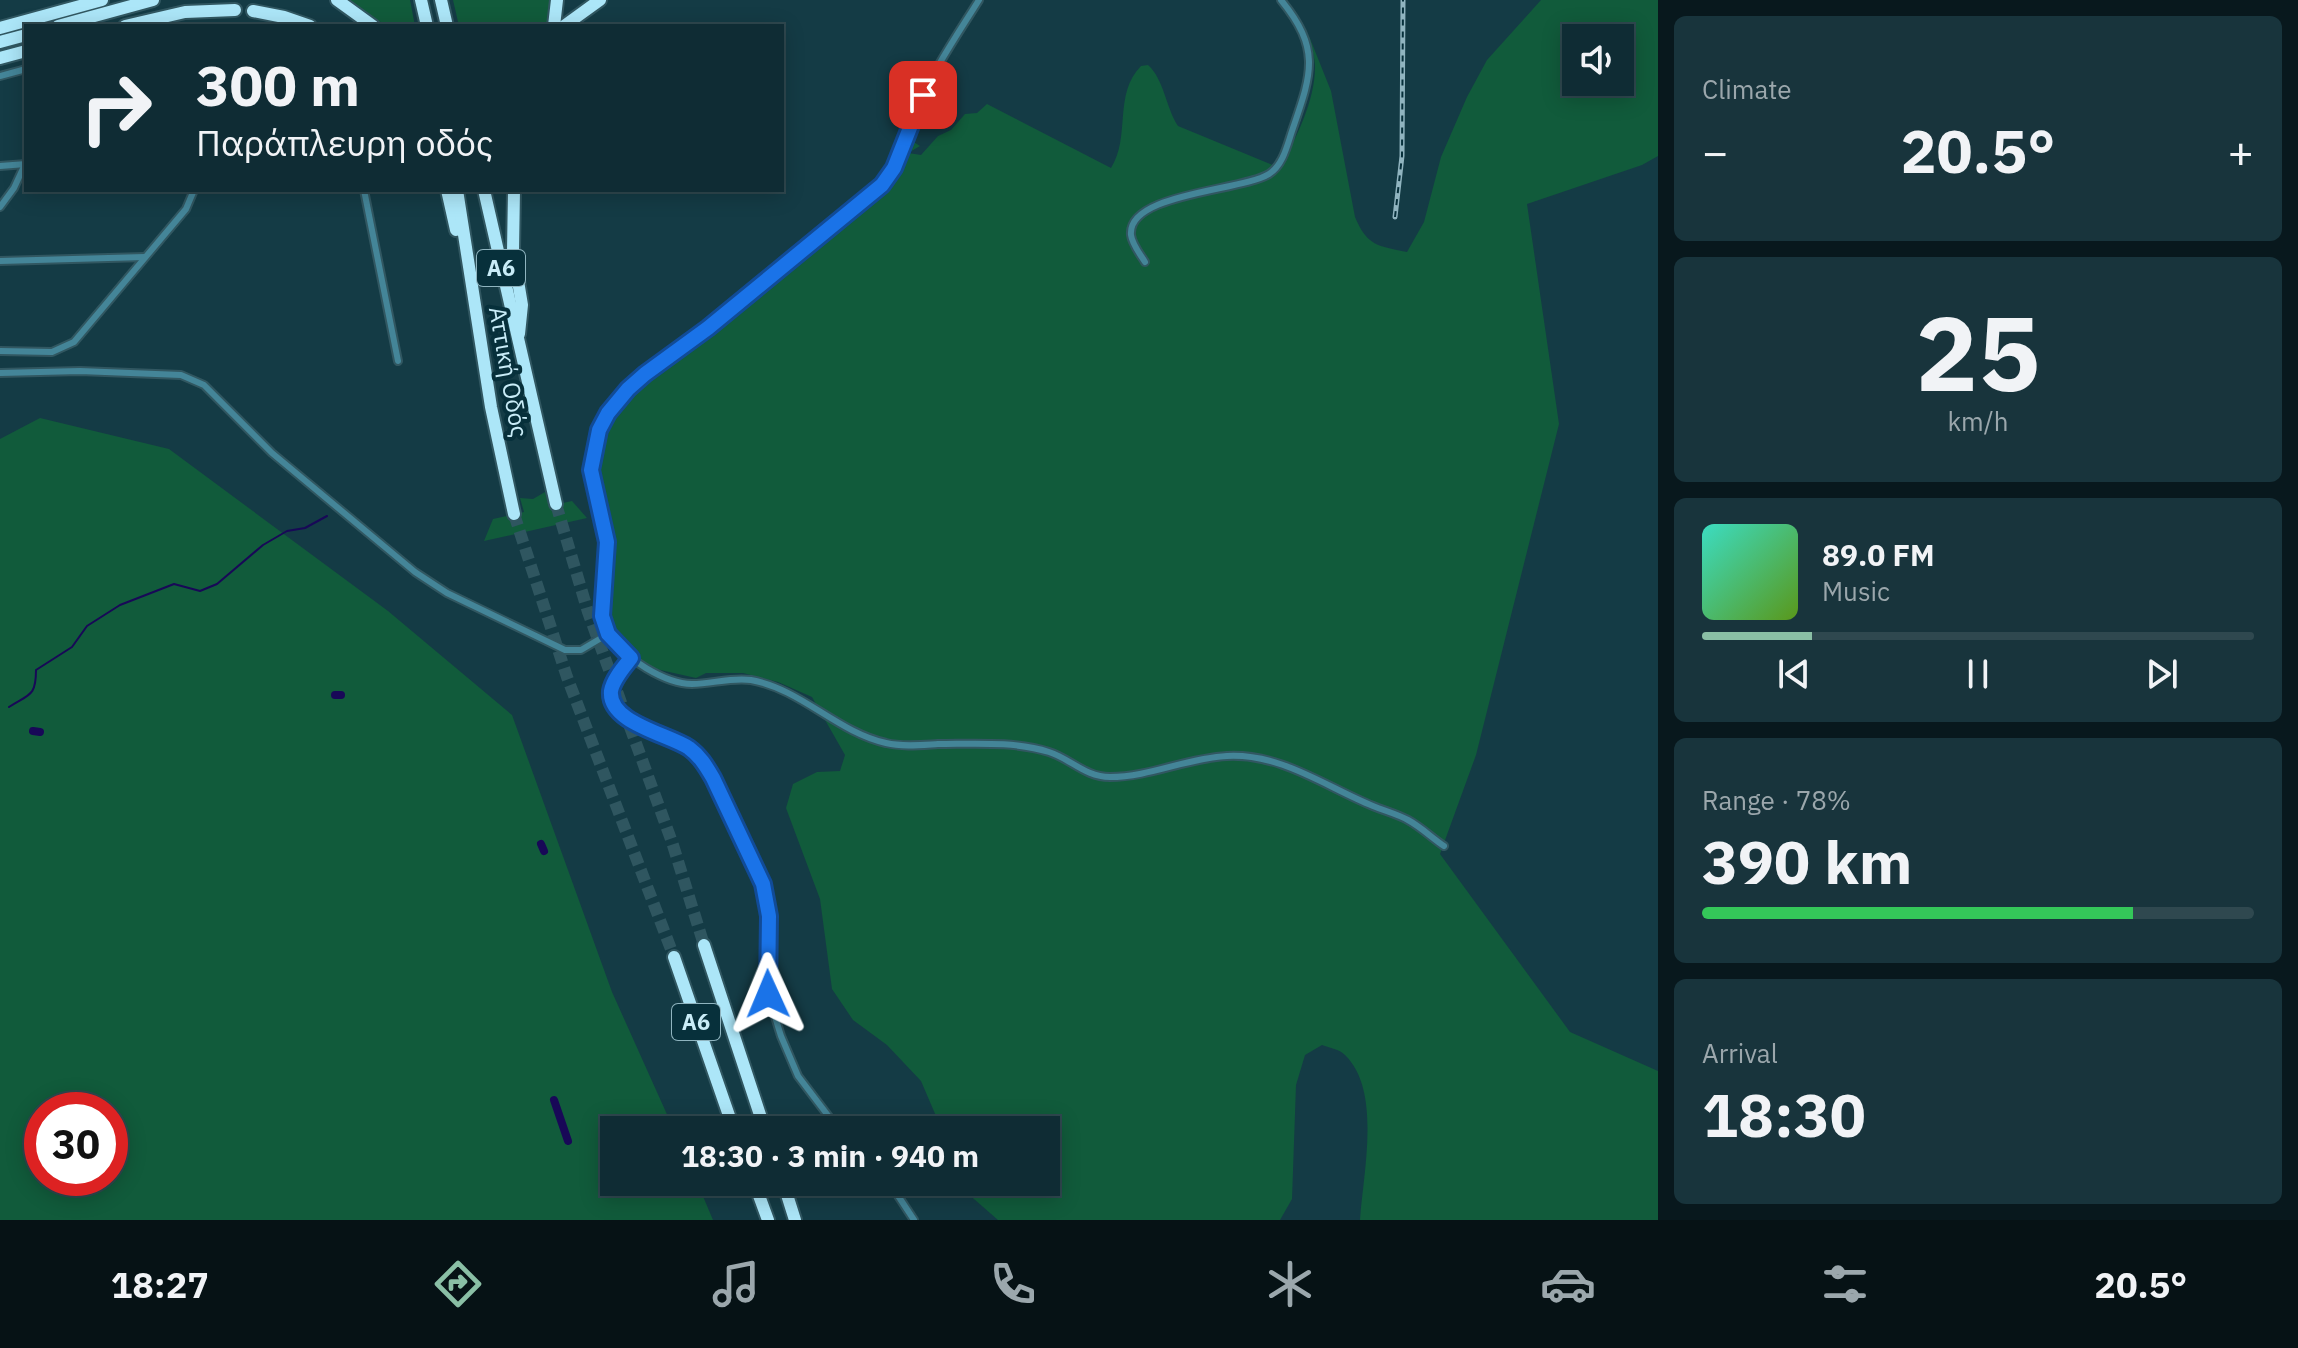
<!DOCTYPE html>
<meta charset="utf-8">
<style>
body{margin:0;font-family:"IBM Plex Sans",sans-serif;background:#18343c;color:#f1f3f6;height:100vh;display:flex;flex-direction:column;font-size:30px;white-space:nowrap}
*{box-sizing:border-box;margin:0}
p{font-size:26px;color:#9ba7ac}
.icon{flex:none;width:44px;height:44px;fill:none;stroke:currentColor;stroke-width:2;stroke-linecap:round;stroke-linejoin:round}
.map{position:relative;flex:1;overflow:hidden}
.panel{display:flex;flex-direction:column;gap:16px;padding:16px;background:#08181d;width:640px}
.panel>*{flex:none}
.hud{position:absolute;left:24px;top:24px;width:760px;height:168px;border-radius:0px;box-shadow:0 4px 20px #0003,0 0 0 2px #2f484f;background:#0f2c34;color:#f1f3f6;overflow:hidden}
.controls{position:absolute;left:1562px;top:24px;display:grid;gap:16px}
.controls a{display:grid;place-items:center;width:72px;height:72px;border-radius:0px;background:#0f2c34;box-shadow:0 4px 20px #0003,0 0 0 2px #2f484f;font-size:40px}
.speed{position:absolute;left:24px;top:1092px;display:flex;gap:16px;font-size:40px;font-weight:700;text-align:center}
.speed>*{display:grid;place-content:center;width:104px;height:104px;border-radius:50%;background:#0f2c34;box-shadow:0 4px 20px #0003,0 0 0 2px #2f484f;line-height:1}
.speed .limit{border:12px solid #d22;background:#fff;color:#111}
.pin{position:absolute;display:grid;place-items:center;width:68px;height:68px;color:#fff;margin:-34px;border-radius:16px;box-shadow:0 4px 12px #0006}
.me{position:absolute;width:88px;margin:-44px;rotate:359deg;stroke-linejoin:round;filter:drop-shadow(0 0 6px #0008)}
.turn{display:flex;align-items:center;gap:28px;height:168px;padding:0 40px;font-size:36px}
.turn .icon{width:104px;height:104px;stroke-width:2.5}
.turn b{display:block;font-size:56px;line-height:68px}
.big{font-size:60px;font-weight:700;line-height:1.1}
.panel .card{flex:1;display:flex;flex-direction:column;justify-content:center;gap:12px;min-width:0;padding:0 28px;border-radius:12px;background:#18343c}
.panel .dial{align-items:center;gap:0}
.dial b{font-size:104px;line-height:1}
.song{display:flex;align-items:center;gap:24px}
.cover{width:96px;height:96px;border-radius:12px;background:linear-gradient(135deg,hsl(170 70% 55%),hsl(90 70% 35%))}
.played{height:8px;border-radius:4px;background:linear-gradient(90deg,#8abfa5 20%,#2f484f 20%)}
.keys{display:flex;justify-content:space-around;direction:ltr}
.heat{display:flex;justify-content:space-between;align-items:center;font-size:44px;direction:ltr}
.charge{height:12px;border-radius:6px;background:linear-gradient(90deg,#34c759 78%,#2f484f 0)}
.trip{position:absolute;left:600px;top:1116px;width:460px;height:80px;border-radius:0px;background:#0f2c34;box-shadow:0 4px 20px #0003,0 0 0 2px #2f484f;font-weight:700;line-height:80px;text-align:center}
.tab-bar{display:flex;height:128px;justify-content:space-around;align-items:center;background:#061215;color:#9ba7ac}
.tab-bar .icon{width:56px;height:56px}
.tab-bar .current{color:#8abfa5}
.tab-bar b{font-size:36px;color:#f1f3f6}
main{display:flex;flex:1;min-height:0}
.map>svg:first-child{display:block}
.green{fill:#115b3b;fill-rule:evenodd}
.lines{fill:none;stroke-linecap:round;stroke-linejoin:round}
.stream{stroke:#180857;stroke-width:2}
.canal{stroke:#180857;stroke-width:8}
.motorway-tunnel{stroke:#2f5660;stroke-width:12;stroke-dasharray:12 6;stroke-linecap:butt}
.minor-casing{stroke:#315761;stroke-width:10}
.motorway-casing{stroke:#315761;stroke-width:16}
.minor{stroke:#448598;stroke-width:6}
.motorway{stroke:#ace6f8;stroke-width:12}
.rail-casing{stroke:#90b4bf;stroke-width:5}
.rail{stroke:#07303b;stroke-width:2;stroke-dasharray:6;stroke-linecap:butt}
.route-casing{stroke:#114b97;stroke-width:20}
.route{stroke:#1a73e8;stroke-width:14}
.labels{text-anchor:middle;stroke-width:8;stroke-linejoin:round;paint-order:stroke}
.shield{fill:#07303b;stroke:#8fb4bf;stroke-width:2}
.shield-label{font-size:22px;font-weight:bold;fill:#c9ecf7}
.street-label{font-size:24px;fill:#c9ecf7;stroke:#07303b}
</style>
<main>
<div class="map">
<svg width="1658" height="1220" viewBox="0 0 1658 1220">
<rect width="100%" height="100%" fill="#143b45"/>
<g class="green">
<path d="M346,0H410L415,26H387Z"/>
<path d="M453,0H550L547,26H459Z"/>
<path d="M1541,0H1658V156L1642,165L1527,204L1559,424L1476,755L1440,854L1570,1032L1658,1071V1220H1360C1363,1173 1382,1091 1345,1055C1339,1049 1330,1048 1322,1045L1305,1055L1296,1085L1292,1199L1280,1220H998L966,1192L962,1182H1046V1130H942L921,1081L887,1045L853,1020L832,989L820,899L786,808L793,784L817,772L840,771L845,755L812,697L778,682L743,673H706L696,678L647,667L624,648L605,619L609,617C600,591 612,560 609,533C607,505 593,478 599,449C610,391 673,364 715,332C742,311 765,284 792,263C823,238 866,214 891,184C901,172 904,152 909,139L920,146L908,153L921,155L938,136L951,130L965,114L977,113L987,104L1111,168C1131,137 1113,94 1141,66L1148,65C1164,79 1166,108 1178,126L1280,168C1296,138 1315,101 1315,67C1315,57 1311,46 1309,36L1331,91L1355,217C1367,246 1378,246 1407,252L1424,222L1441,157L1467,97L1487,60ZM1576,38H1620V82H1576Z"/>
<path d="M40,418L169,449L388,611L512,715L612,992L674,1130H614V1182H697L713,1220H0V439ZM42,1110H110V1178H42Z"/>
<path d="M545,492L549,506L572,501L587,518L484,541L493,519L524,512L520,498L533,499Z"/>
</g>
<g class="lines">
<path class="stream" d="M9,707C29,694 36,697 36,670L72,647L87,626L120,605L174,584L200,591L217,584L263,545L287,531L305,528L327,516"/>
<g class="canal">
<path d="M335,695H341"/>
<path d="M33,731L40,732"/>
<path d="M541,844L544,851"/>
<path d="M554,1100L568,1141"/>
</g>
<g class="motorway-tunnel">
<path d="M556,504L588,612L672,842L704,945"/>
<path d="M514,514L567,677L674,957"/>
</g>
<defs>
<g id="minor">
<path d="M979,0C959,32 937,64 921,98C908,127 902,160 882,185C863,203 839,218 818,235C778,269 739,304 698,336C667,359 629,378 608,413C579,461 600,486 606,534C611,565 593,611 610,637C625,658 665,684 692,684C712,684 731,677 751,680C801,689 837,732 886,743C902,747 921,745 938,744C973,744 1015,741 1049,752C1071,759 1085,777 1110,777C1150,777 1187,758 1227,756C1281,753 1326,787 1373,806C1385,811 1397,814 1408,820C1421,827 1432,838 1444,846"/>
<path d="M0,76L26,69"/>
<path d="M0,166L26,164"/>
<path d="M364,190L398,361"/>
<path d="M0,207L14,188L26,162"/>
<path d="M0,261L145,257"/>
<path d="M1145,262C1140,254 1132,244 1131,235C1127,193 1242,191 1269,174C1283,165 1287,146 1292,131C1311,75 1322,50 1281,0"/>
<path d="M0,351L52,352L74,342L186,209L194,190"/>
<path d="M0,373L80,371L181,375L204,385L272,453L415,572L447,593L565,650H581L608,634"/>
<path d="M631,658L612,688L613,700L622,715C656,734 693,742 713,778L763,884L769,916L768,994L781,1036L798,1076L839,1130"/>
<path d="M889,1182L914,1220"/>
</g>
<g id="motorway">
<path d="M337,0L373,26"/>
<path d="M421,0L427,26"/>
<path d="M441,0L447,26"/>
<path d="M253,11L284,17L310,26"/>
<path d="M58,26L153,0"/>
<path d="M125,26L185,12L235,10"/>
<path d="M554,26L557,0"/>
<path d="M564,26L600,0"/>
<path d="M0,28L102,0"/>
<path d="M0,42L26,35"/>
<path d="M0,58L26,51"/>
<path d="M447,190L456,230"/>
<path d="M457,190L491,407L514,514"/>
<path d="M484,190L556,504"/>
<path d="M514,190L513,251L522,305L519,334"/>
<path d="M704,945L765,1130"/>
<path d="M674,957L734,1130"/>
<path d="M754,1182L768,1220"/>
<path d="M783,1182L795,1220"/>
</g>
</defs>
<use href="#minor" class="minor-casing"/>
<use href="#motorway" class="motorway-casing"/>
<use href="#minor" class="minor"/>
<use href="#motorway" class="motorway"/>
<defs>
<path id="rail" d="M1395,217L1402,156L1403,0"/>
</defs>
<use href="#rail" class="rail-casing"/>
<use href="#rail" class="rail"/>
</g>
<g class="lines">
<defs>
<path id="route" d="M768,994L769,916L763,884L713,778C706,766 700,756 689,748C668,734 608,723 611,691C613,679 624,667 631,658L608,634L602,616L607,542L591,470L599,430L608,413L628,389L645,374L708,328L882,185L894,168L923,95"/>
</defs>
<use href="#route" class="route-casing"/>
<use href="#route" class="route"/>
</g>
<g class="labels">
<g class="shield">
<rect x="477" y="250" width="48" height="36" rx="6"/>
<rect x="672" y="1004" width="48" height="36" rx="6"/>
</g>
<g class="shield-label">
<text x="501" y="276">Α6</text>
<text x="696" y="1030">Α6</text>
</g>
<g class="street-label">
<text transform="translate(508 372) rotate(80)" y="8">Αττική Οδός</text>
</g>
</g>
</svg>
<div class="controls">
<a><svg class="icon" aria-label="sound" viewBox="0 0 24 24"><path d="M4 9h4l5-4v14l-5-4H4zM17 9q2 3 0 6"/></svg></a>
</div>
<div class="speed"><div class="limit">30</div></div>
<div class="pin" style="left:923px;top:95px;background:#d93025"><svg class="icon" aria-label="arrive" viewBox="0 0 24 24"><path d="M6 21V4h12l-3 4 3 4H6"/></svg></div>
<svg class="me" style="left:768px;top:994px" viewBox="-20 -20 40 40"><path d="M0-17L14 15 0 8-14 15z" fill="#1a73e8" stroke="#fff" stroke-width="4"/></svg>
<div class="trip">18:30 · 3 min · 940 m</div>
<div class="hud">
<div class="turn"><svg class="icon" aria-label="right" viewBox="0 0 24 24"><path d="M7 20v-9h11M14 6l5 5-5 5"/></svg><div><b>300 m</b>Παράπλευρη οδός</div></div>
</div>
</div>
<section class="panel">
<div class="card"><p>Climate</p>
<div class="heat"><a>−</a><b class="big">20.5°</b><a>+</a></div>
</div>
<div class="card dial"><b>25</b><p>km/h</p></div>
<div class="card">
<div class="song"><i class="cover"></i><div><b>89.0 FM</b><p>Music</p></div></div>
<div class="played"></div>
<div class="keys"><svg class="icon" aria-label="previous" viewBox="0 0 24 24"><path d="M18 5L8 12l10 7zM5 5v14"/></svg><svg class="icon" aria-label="pause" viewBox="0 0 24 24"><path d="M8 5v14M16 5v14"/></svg><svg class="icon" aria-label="next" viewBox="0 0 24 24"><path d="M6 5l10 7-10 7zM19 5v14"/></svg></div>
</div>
<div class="card"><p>Range · 78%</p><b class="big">390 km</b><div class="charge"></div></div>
<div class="card"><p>Arrival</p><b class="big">18:30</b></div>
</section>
</main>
<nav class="tab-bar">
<b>18:27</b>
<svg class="icon current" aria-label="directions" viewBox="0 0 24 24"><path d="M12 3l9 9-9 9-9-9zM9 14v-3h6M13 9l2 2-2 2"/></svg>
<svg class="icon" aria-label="music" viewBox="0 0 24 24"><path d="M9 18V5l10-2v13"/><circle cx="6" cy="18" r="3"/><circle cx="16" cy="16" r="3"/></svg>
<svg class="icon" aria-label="phone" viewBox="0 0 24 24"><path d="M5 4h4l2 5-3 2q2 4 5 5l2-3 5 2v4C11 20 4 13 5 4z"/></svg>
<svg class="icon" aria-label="climate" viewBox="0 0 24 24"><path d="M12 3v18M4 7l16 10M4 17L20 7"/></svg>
<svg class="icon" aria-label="car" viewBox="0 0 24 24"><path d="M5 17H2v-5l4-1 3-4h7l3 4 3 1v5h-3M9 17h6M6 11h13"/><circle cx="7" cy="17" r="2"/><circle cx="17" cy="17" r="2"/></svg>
<svg class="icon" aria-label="filters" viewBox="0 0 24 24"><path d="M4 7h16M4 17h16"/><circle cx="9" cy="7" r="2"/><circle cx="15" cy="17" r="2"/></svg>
<b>20.5°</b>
</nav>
